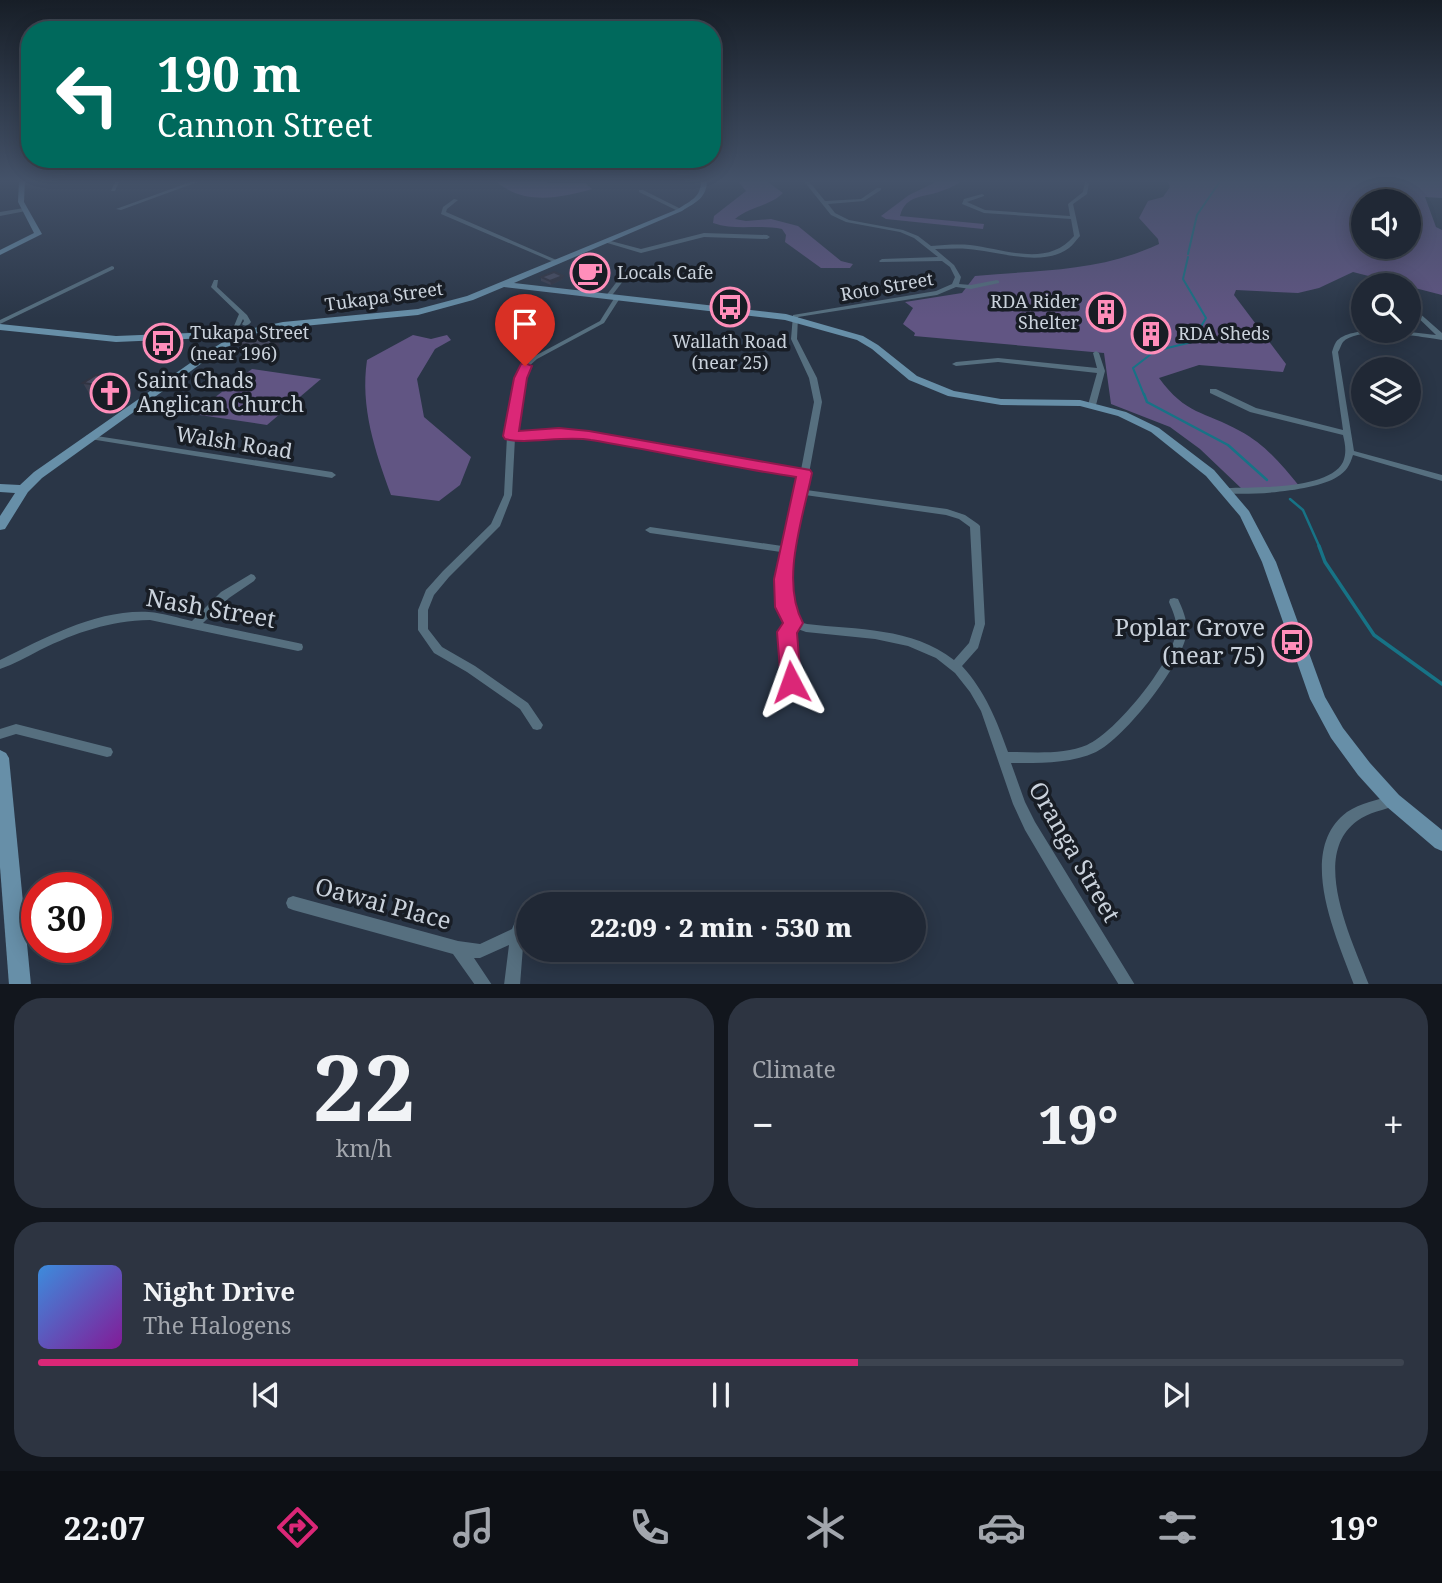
<!DOCTYPE html>
<meta charset="utf-8">
<style>
body{margin:0;font-family:"Noto Serif",serif;background:#2d3441;color:#f1f3f6;height:100vh;display:flex;flex-direction:column;font-size:26px;white-space:nowrap}
*{box-sizing:border-box;margin:0}
p{font-size:23px;color:#a2a6ad}
.icon{flex:none;width:38px;height:38px;fill:none;stroke:currentColor;stroke-width:2;stroke-linecap:round;stroke-linejoin:round}
.map{position:relative;height:984px;overflow:hidden}
.drawer{display:flex;flex-direction:column;gap:14px;padding:14px;background:#12161d;flex:1}
.drawer>*{flex:none}
.top-card{position:absolute;left:21px;top:21px;width:700px;height:147px;border-radius:28px;box-shadow:0 4px 18px #0003,0 0 0 2px #3d4450;background:#00695c;color:#fff;overflow:hidden}
.tools{position:absolute;left:1351px;top:189px;display:grid;gap:14px}
.tools a{display:grid;place-items:center;width:70px;height:70px;border-radius:50%;background:#202835;box-shadow:0 4px 18px #0003,0 0 0 2px #3d4450;font-size:35px}
.speed{position:absolute;left:21px;top:872px;display:flex;gap:14px;font-size:35px;font-weight:700;text-align:center}
.speed>*{display:grid;place-content:center;width:91px;height:91px;border-radius:50%;background:#202835;box-shadow:0 4px 18px #0003,0 0 0 2px #3d4450;line-height:1}
.speed .limit{border:10px solid #d22;background:#fff;color:#111}
.pin{position:absolute;display:grid;place-items:center;width:60px;height:60px;color:#fff;margin:-72px -30px;border-radius:50% 50% 50% 0;rotate:-45deg;box-shadow:0 0 7px #0007}
.pin .icon{rotate:45deg}
.me{position:absolute;width:77px;margin:-38px;rotate:356deg;stroke-linejoin:round;filter:drop-shadow(0 0 5px #0008)}
.turn{display:flex;align-items:center;gap:24px;height:147px;padding:0 21px;font-size:32px}
.turn .icon{width:91px;height:91px;stroke-width:2.5}
.turn b{display:block;font-size:49px;line-height:60px}
.big{font-size:52px;font-weight:800;line-height:1.1}
.drawer .card{flex:1;display:flex;flex-direction:column;justify-content:center;gap:10px;min-width:0;padding:0 24px;border-radius:28px;background:#2d3441}
.drawer .dial{align-items:center;gap:0}
.dial b{font-size:91px;line-height:1}
.song{display:flex;align-items:center;gap:21px}
.cover{width:84px;height:84px;border-radius:10px;background:linear-gradient(135deg,hsl(210 70% 55%),hsl(290 70% 35%))}
.played{height:7px;border-radius:4px;background:linear-gradient(90deg,#db2777 60%,#3d4450 60%)}
.keys{display:flex;justify-content:space-around;direction:ltr}
.heat{display:flex;justify-content:space-between;align-items:center;font-size:38px;direction:ltr}
.drawer .tiles{flex:1;display:grid;gap:14px;grid-template-columns:1fr 1fr}
.card:last-child{grid-column:span 2}
.trip{position:absolute;left:516px;top:892px;width:410px;height:70px;border-radius:35px;background:#202835;box-shadow:0 4px 18px #0003,0 0 0 2px #3d4450;font-weight:800;line-height:70px;text-align:center}
.dock{display:flex;height:112px;justify-content:space-around;align-items:center;background:#0d1015;color:#a2a6ad}
.dock .icon{width:49px;height:49px}
.dock .current{color:#db2777}
.dock b{font-size:32px;color:#f1f3f6}
.map>svg:first-child{display:block}
.green{fill:#615583;fill-rule:evenodd}
.lines{fill:none;stroke-linecap:round;stroke-linejoin:round}
.stream-far2{stroke:#177386;stroke-width:2}
.stream-far1{stroke:#177386;stroke-width:2.5}
.stream{stroke:#177386;stroke-width:3.5}
.street{fill:#566f7f;fill-rule:evenodd}
.secondary{fill:#678fa8;fill-rule:evenodd}
.wall{fill:#3c4051}
.shaded-wall{fill:#313442}
.building{fill:#464a5e;stroke:#313442;stroke-width:2}
.route{fill:#db2777;stroke:#8e194d;stroke-width:2}
.labels{text-anchor:middle;stroke-width:7;stroke-linejoin:round;paint-order:stroke}
.far-poi-label{font-size:18px;fill:#cad2dc;stroke:#181d25;text-anchor:start}
.far-street-label{font-size:18px;fill:#cad2dc;stroke:#181d25}
.poi-label{font-size:21px;fill:#cad2dc;stroke:#181d25;text-anchor:start}
.street-label{font-size:21px;fill:#cad2dc;stroke:#181d25}
.near-street-label{font-size:24px;fill:#cad2dc;stroke:#181d25}
.near-poi-label{font-size:24px;fill:#cad2dc;stroke:#181d25;text-anchor:end}
</style>
<div class="map">
<svg width="1442" height="985" viewBox="0 0 1442 985">
<rect width="100%" height="100%" fill="#2a3647"/>
<g class="green">
<path d="M501,180H546L547,183H585L592,189C561,198 525,205 498,183Z"/>
<path d="M737,180H765L783,193C768,207 751,206 735,219L746,221L771,219L798,226L841,261L853,264L850,268H821L785,242L786,235L782,229C759,224 736,231 713,223L714,216L746,191Z"/>
<path d="M940,180H964C958,183 951,188 944,190C926,198 906,193 900,216L984,224L983,229L886,219L881,216L909,195Z"/>
<path d="M1167,180H1442V198L1425,197L1436,227L1442,230V295L1353,272L1319,288L1298,293L1236,290L1234,295L1286,364L1283,372L1199,365L1159,378C1186,415 1204,411 1240,431C1266,445 1282,465 1300,487L1242,489L1200,449L1170,427L1111,404L1104,353L914,336L915,333L903,324L913,308L905,302L962,293L975,276C1040,270 1099,272 1159,244L1158,239L1139,218L1148,201L1163,197L1170,187ZM1363,201H1409V247H1363Z"/>
<path d="M413,335L431,339L447,335L451,340L435,349L417,379L424,417L471,457L460,485L439,501L391,495C375,451 360,407 367,360Z"/>
<path d="M252,369L321,379L267,425L193,414Z"/>
</g>
<g class="lines">
<g class="stream-far2">
<path d="M1188,254L1197,215L1221,180"/>
<path d="M1144,395L1133,368L1155,351L1192,342L1206,318L1183,279L1188,257"/>
</g>
<g class="stream-far1">
<path d="M1144,394L1147,402L1228,445L1267,480"/>
<path d="M1290,499L1303,510L1320,548"/>
</g>
<path class="stream" d="M1319,546L1325,562L1374,635L1442,684"/>
<g class="street">
<path d="M116,180H120L115,191H111Z"/>
<path d="M196,180H203L121,210L116,209Z"/>
<path d="M803,180H808L825,201L861,199L877,188H881V190L864,201L828,204L835,213L849,220L903,230L918,236L931,246C944,245 957,244 970,245C1005,249 1047,268 1074,236L1071,219L984,213L962,204L964,199L982,194L984,195V196L967,202L985,210L1070,216L1068,204L1083,192L1085,182L1089,183L1087,194L1073,204L1080,236C1076,240 1073,245 1069,248C1042,268 998,251 968,249C957,248 946,249 935,249L954,265L961,277L959,284L971,285L997,280L999,281V283L971,289L956,287L937,295L798,317L797,339L817,378L822,402L806,490L947,509L965,515L978,524L980,526L985,624L978,648L962,666C985,691 997,721 1008,752C1033,752 1064,755 1087,745C1116,732 1171,664 1176,633C1178,622 1173,612 1169,602L1170,599L1174,598L1178,599C1182,608 1187,619 1187,630C1186,661 1124,739 1096,752C1070,764 1040,763 1011,763L1025,802L1035,822L1135,985H1119L1061,891L1025,830L1013,804L981,711L970,692L955,673L936,658L908,646L875,639L806,632L795,628L792,632L797,682L795,685L791,687L787,685L785,682L782,632L787,623C774,601 776,577 781,552L650,533L645,530L650,527L782,546L800,475L732,466L589,437L559,435L515,438L512,495L500,526L449,577L434,595L428,610V629L442,647L475,666L528,703L543,725L541,729L537,730L533,729L520,709L467,672L434,653L418,630V610L426,590L443,571L491,524L504,495L507,436L516,378L521,366L533,357L600,321L615,297L620,298L604,323L537,359L528,367L524,378L515,433L559,431L589,433L732,460L801,470L814,402L809,378L791,339L793,315L936,291L952,284L955,277L950,267L942,261L880,262L879,261L882,259L938,257L914,238L900,232L846,222L831,215ZM805,495L946,515L959,519L970,527L975,624L969,643L954,660C912,627 857,630 807,624C806,624 797,620 797,620C773,600 798,521 805,495Z"/>
<path d="M639,190H643L683,210L678,211L639,192Z"/>
<path d="M454,199L458,200L447,209L446,212L561,262L556,263L441,214L443,207Z"/>
<path d="M24,208L27,210L26,211L0,216V212Z"/>
<path d="M704,233L767,235L770,237L767,239L704,237L641,253L604,242L607,240L641,249Z"/>
<path d="M112,266L114,267V269L0,324V320Z"/>
<path d="M622,275L627,276L610,298H606L605,297Z"/>
<path d="M214,280H218L217,287L247,315L251,322C249,325 246,326 243,325L242,324L244,321L243,319L239,327H235L234,326L239,314L212,288L211,287Z"/>
<path d="M1409,304L1442,333V340C1420,337 1360,325 1343,342C1342,343 1339,351 1338,352L1354,451L1442,475V481L1353,455C1350,465 1346,472 1337,477C1316,491 1249,496 1224,493L1223,491L1227,488C1254,487 1329,490 1343,462C1347,452 1345,444 1343,435L1250,412L1210,393V389H1216L1256,408L1343,430L1332,352C1333,349 1334,345 1336,342C1351,323 1414,333 1436,335L1409,309Z"/>
<path d="M1096,351L1099,353L1105,371L1096,405L1092,407L1088,405L1097,373L998,362L956,366L952,364L956,362L998,358L1097,368L1093,353Z"/>
<path d="M87,435H90L332,472L336,475L332,478L90,439L86,437Z"/>
<path d="M251,574L254,575L256,578L254,581L229,598L203,623L298,643L302,644L303,647L302,650L298,651L150,620C109,621 77,632 40,650C27,657 14,664 0,669V660C45,638 97,609 149,612C163,613 178,618 192,621L221,592Z"/>
<path d="M16,724L107,747L111,748L113,752L111,756L107,757L16,734L0,739V729Z"/>
<path d="M1393,795L1398,797L1399,801L1398,805C1384,810 1369,812 1357,821C1309,856 1353,942 1369,985H1354C1337,938 1295,851 1347,812C1360,803 1378,800 1393,795Z"/>
<path d="M293,896L458,941L480,944L512,929L523,903L528,901L534,905H528V924L524,934L520,985H504L509,945L480,958H474L492,985H475L453,954L293,910L288,908L286,903L288,898Z"/>
</g>
<g class="secondary">
<path d="M19,180H25L24,202L42,234L0,255V250L34,233L18,202Z"/>
<path d="M701,180H707C707,198 696,202 682,211L514,283L786,314L863,336L878,345L917,376L954,391L1001,399L1080,400L1126,412L1159,428L1214,470L1249,511L1276,562L1325,697L1343,728L1370,763L1399,795L1442,830V851L1435,848L1387,807L1358,775L1331,738L1310,699L1262,562L1240,516L1206,476L1151,432L1118,416L1080,406L1001,405L948,396L909,380L872,349L857,340L785,320L504,287L473,300L418,315L283,328L247,335L202,363L42,478L28,492L5,529L0,530V516L15,493L0,492V484L20,485L34,472L196,359L231,337L116,342L0,330V324L116,336L239,331L283,322L418,309L467,296L678,209C691,200 701,198 701,180Z"/>
<path d="M0,750L6,753L9,758L31,985H9L0,867Z"/>
</g>
</g>
<g class="wall">
<path d="M541,277L563,279L551,285L541,281Z"/>
<path d="M277,339L280,346L269,355L242,351L239,344Z"/>
<path d="M123,379L130,391L118,399L90,395L83,383Z"/>
</g>
<g class="shaded-wall">
<path d="M563,276V279L551,285L550,281Z"/>
<path d="M277,339L280,346L269,355L266,347Z"/>
<path d="M123,379L130,391L118,399L111,387Z"/>
</g>
<g class="building">
<path d="M554,272L563,276L550,281L541,277Z"/>
<path d="M249,336L277,339L266,347L239,344Z"/>
<path d="M96,375L123,379L111,387L83,383Z"/>
</g>
<linearGradient id="sky" x2="0" y2="1"><stop stop-color="#171e27"/><stop offset="0.57" stop-color="#445269"/><stop offset="1" stop-color="#445269" stop-opacity="0"/></linearGradient>
<rect width="1442" height="318" fill="url(#sky)"/>
<path class="route" d="M525,363L532,366L527,378L519,431L559,428L589,431L810,470L812,473C803,518 780,581 803,623L797,633L801,682L798,688L791,690L784,688L781,682L777,632L783,623L775,607L774,579L796,477C727,467 659,451 591,440C564,435 527,445 505,439L503,436L514,378L521,364Z"/>
<defs>
<symbol id="cafe-ring" viewBox="-11 -11 22 22"><circle r="9.5" fill="#181d25" stroke="#ff8eba" stroke-width="1.5"/><path d="M-5.5-4.5H6V0H3Q3 3.5 0 3.5H-2.5Q-5.5 3.5-5.5 0ZM3-3.2v2h1.7v-2ZM-6 4.5H4V6H-6Z" fill="#ff8eba"/></symbol>
<symbol id="bus-ring" viewBox="-11 -11 22 22"><circle r="9.5" fill="#181d25" stroke="#ff8eba" stroke-width="1.5"/><path d="M-5-6H5V4H4V6H2V4H-2V6H-4V4H-5ZM-3.5-4V0h7V-4ZM-3.5 1.2v1.5H-2V1.2ZM2 1.2v1.5H3.5V1.2Z" fill="#ff8eba"/></symbol>
<symbol id="building-ring" viewBox="-11 -11 22 22"><circle r="9.5" fill="#181d25" stroke="#ff8eba" stroke-width="1.5"/><path d="M-4-6H4V6H1V3H-1V6H-4ZM-2.5-4.3h1.7v1.8h-1.7ZM.8-4.3h1.7v1.8H.8ZM-2.5-1h1.7V.8h-1.7ZM.8-1h1.7V.8H.8Z" fill="#ff8eba"/></symbol>
<symbol id="church-ring" viewBox="-11 -11 22 22"><circle r="9.5" fill="#181d25" stroke="#ff8eba" stroke-width="1.5"/><path d="M-1.2-6h2.4v3.5h3.3v2.4h-3.3V6h-2.4V-.1h-3.3v-2.4h3.3Z" fill="#ff8eba"/></symbol>
</defs>
<g fill-rule="evenodd">
<use href="#cafe-ring" x="568" y="251" width="44" height="44"/>
<use href="#bus-ring" x="708" y="285" width="44" height="44"/>
<use href="#building-ring" x="1084" y="290" width="44" height="44"/>
<use href="#building-ring" x="1129" y="312" width="44" height="44"/>
<use href="#bus-ring" x="141" y="321" width="44" height="44"/>
<use href="#church-ring" x="88" y="371" width="44" height="44"/>
<use href="#bus-ring" x="1270" y="620" width="44" height="44"/>
</g>
<g class="labels">
<g class="far-poi-label">
<text x="617" y="279">Locals Cafe</text>
<text x="1079" y="308" text-anchor="end">RDA Rider<tspan x="1079" dy="21">Shelter</tspan></text>
<text x="190" y="339">Tukapa Street<tspan x="190" dy="21">(near 196)</tspan></text>
<text x="1178" y="340">RDA Sheds</text>
<text x="730" y="348" text-anchor="middle">Wallath Road<tspan x="730" dy="21">(near 25)</tspan></text>
</g>
<g class="far-street-label">
<text transform="translate(887 287) rotate(-10)" y="6">Roto Street</text>
<text transform="translate(384 297) rotate(-8)" y="6">Tukapa Street</text>
</g>
<g class="poi-label">
<text x="137" y="388">Saint Chads<tspan x="137" dy="24">Anglican Church</tspan></text>
</g>
<g class="street-label">
<text transform="translate(234 443) rotate(9)" y="7">Walsh Road</text>
</g>
<g class="near-street-label">
<text transform="translate(211 609) rotate(10)" y="8">Nash Street</text>
<text transform="translate(1074 852) rotate(60)" y="8">Oranga Street</text>
<text transform="translate(383 904) rotate(15)" y="8">Oawai Place</text>
</g>
<g class="near-poi-label">
<text x="1265" y="636">Poplar Grove<tspan x="1265" dy="28">(near 75)</tspan></text>
</g>
</g>
</svg>
<div class="tools">
<a><svg class="icon" aria-label="sound" viewBox="0 0 24 24"><path d="M4 9h4l5-4v14l-5-4H4zM17 9q2 3 0 6"/></svg></a>
<a><svg class="icon" aria-label="search" viewBox="0 0 24 24"><circle cx="10" cy="10" r="6"/><path d="M15 15l6 6"/></svg></a>
<a><svg class="icon" aria-label="layers" viewBox="0 0 24 24"><path d="M12 4l9 5-9 5-9-5zM3 14l9 5 9-5"/></svg></a>
</div>
<div class="speed"><div class="limit">30</div></div>
<div class="pin" style="left:525px;top:366px;background:#d93025"><svg class="icon" aria-label="arrive" viewBox="0 0 24 24"><path d="M6 21V4h12l-3 4 3 4H6"/></svg></div>
<svg class="me" style="left:791px;top:682px" viewBox="-20 -20 40 40"><path d="M0-17L14 15 0 8-14 15z" fill="#db2777" stroke="#fff" stroke-width="4"/></svg>
<div class="trip">22:09 · 2 min · 530 m</div>
<div class="top-card">
<div class="turn"><svg class="icon" aria-label="left" viewBox="0 0 24 24"><path d="M17 20v-9H6M10 6l-5 5 5 5"/></svg><div><b>190 m</b>Cannon Street</div></div>
</div>
</div>
<section class="drawer">
<div class="tiles">
<div class="card dial"><b>22</b><p>km/h</p></div>
<div class="card"><p>Climate</p>
<div class="heat"><a>−</a><b class="big">19°</b><a>+</a></div>
</div>
<div class="card">
<div class="song"><i class="cover"></i><div><b>Night Drive</b><p>The Halogens</p></div></div>
<div class="played"></div>
<div class="keys"><svg class="icon" aria-label="previous" viewBox="0 0 24 24"><path d="M18 5L8 12l10 7zM5 5v14"/></svg><svg class="icon" aria-label="pause" viewBox="0 0 24 24"><path d="M8 5v14M16 5v14"/></svg><svg class="icon" aria-label="next" viewBox="0 0 24 24"><path d="M6 5l10 7-10 7zM19 5v14"/></svg></div>
</div>
</div>
</section>
<nav class="dock">
<b>22:07</b>
<svg class="icon current" aria-label="directions" viewBox="0 0 24 24"><path d="M12 3l9 9-9 9-9-9zM9 14v-3h6M13 9l2 2-2 2"/></svg>
<svg class="icon" aria-label="music" viewBox="0 0 24 24"><path d="M9 18V5l10-2v13"/><circle cx="6" cy="18" r="3"/><circle cx="16" cy="16" r="3"/></svg>
<svg class="icon" aria-label="phone" viewBox="0 0 24 24"><path d="M5 4h4l2 5-3 2q2 4 5 5l2-3 5 2v4C11 20 4 13 5 4z"/></svg>
<svg class="icon" aria-label="climate" viewBox="0 0 24 24"><path d="M12 3v18M4 7l16 10M4 17L20 7"/></svg>
<svg class="icon" aria-label="car" viewBox="0 0 24 24"><path d="M5 17H2v-5l4-1 3-4h7l3 4 3 1v5h-3M9 17h6M6 11h13"/><circle cx="7" cy="17" r="2"/><circle cx="17" cy="17" r="2"/></svg>
<svg class="icon" aria-label="filters" viewBox="0 0 24 24"><path d="M4 7h16M4 17h16"/><circle cx="9" cy="7" r="2"/><circle cx="15" cy="17" r="2"/></svg>
<b>19°</b>
</nav>
